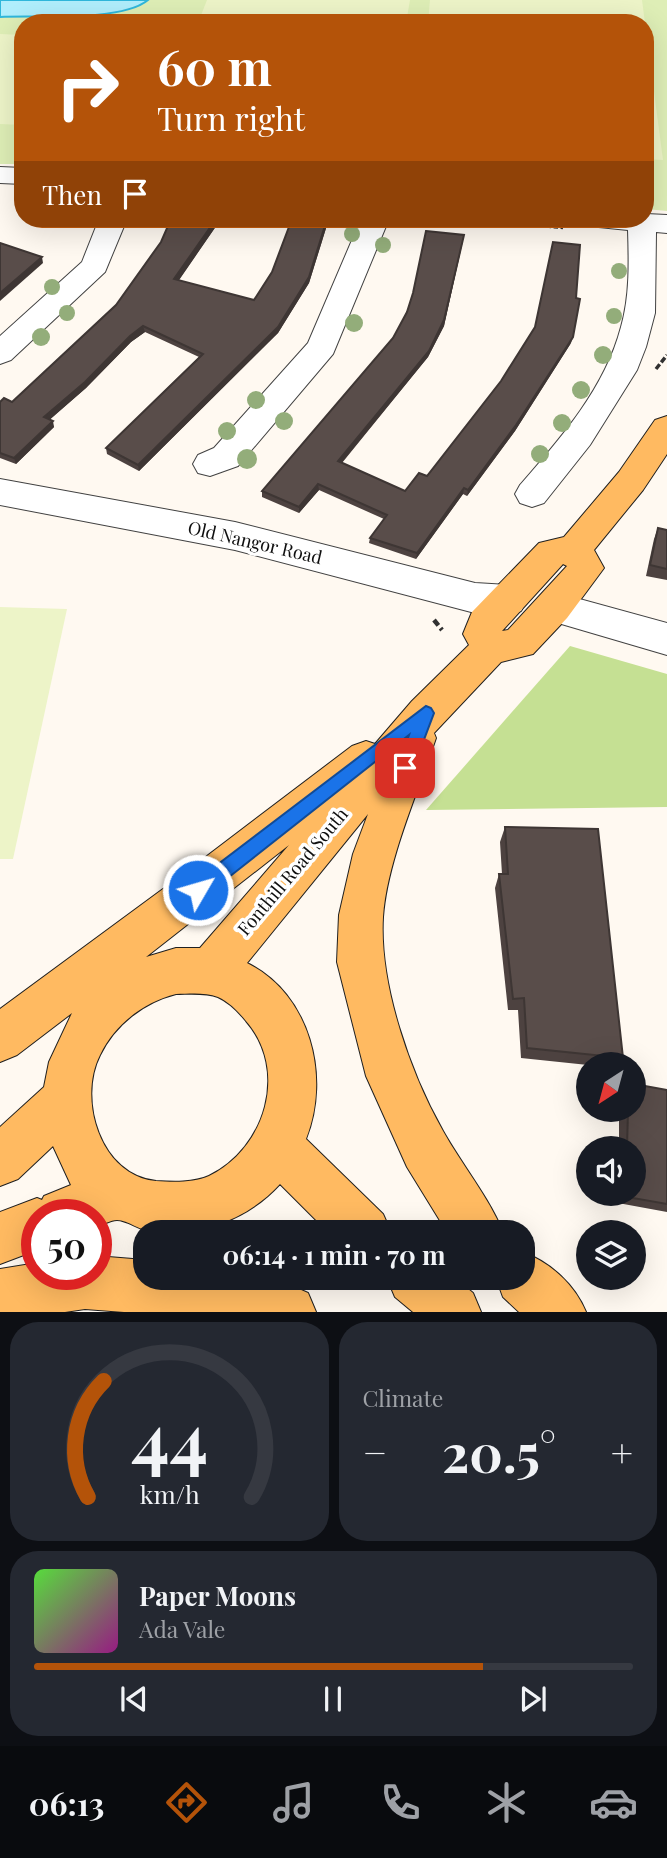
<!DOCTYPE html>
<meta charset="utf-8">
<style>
body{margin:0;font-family:"Playfair Display",serif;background:#242831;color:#f1f3f6;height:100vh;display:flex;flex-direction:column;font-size:26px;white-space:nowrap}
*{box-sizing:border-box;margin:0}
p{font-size:23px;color:#9ea1a6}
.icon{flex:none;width:38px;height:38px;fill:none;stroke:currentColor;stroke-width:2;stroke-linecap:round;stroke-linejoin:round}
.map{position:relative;height:1312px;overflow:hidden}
.sheet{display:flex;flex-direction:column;gap:10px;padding:10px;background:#0d0f14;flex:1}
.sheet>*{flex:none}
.hud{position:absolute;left:14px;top:14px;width:640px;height:214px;border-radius:28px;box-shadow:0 7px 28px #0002;background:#b45309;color:#fff;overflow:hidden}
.needle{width:46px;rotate:216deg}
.fabs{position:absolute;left:576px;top:1052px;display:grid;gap:14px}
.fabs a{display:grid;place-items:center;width:70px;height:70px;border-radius:50%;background:#171b24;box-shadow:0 7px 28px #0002;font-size:35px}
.speed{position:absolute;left:21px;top:1199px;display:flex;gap:14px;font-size:35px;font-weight:700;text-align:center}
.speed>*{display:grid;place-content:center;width:91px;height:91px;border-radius:50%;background:#171b24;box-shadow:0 7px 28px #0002;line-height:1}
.speed .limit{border:10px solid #d22;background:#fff;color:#111}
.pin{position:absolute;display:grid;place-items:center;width:60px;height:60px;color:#fff;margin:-30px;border-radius:14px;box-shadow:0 4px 10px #0006}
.me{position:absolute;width:77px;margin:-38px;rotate:52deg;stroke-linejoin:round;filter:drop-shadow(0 0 5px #0008)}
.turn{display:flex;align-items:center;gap:24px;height:147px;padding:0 28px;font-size:32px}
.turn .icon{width:91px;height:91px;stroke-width:2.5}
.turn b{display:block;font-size:49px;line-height:60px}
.then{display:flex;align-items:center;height:66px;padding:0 28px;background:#0003;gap:14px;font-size:26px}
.big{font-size:52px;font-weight:700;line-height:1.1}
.sheet .widget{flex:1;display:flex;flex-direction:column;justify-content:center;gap:10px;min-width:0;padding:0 24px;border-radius:28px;background:#242831}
.sheet .dial{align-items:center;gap:0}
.dial svg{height:182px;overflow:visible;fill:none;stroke:#363941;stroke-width:7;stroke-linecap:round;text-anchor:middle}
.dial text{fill:#f1f3f6;stroke:none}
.song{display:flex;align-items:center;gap:21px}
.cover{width:84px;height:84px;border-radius:10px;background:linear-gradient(135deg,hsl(110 70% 55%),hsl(310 70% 35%))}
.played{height:7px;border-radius:4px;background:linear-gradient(90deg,#b45309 75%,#363941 75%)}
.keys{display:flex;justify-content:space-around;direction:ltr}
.heat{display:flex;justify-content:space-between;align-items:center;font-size:38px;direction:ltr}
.sheet .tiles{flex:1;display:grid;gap:10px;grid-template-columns:1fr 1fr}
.widget:last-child{grid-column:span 2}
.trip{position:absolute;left:133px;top:1220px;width:402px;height:70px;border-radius:28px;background:#171b24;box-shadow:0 7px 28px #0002;font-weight:700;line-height:70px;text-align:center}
.menu{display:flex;height:112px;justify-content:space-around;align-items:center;background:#090b0e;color:#9ea1a6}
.menu .icon{width:49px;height:49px}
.menu .active{color:#b45309}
.menu b{font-size:32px;color:#f1f3f6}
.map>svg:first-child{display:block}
.green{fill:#deeeb6}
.forest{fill:#c5e093}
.pitch{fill:#edf4c8}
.water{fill:#b0eefc;stroke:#2fb7db;stroke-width:2}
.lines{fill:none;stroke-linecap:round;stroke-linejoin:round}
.minor-casing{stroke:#424242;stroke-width:2}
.major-casing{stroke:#202020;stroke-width:2}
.path-far2{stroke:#313131;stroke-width:2.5;stroke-dasharray:4.5 2.5;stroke-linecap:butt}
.path-far1{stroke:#313131;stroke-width:3.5;stroke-dasharray:6 2.5;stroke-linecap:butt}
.path{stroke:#313131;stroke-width:4.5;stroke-dasharray:7 3.5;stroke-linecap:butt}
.minor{fill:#fff;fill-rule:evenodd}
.major{fill:#ffba61;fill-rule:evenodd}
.tree{fill:#93ad7a}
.wall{fill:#4d4240}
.shaded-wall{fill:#3e3634}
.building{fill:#594d4a;stroke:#3e3634;stroke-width:2}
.route{fill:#1a73e8;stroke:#114b97;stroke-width:2}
.labels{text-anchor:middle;stroke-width:7;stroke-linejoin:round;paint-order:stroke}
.street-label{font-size:18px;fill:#0f0f0f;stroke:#fff}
</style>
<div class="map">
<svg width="667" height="1312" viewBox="0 0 667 1312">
<rect width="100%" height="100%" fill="#fff9f1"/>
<path class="green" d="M0,0H667V211L646,209V23H23V164H0Z"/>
<path class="forest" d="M570,646L667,674V807L426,810Z"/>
<g class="pitch">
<path d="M207,0H410L406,23H198Z"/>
<path d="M430,0H642L645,23H428Z"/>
<path d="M646,31L663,160L646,159Z"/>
<path d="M0,34L23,35V125L0,124Z"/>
<path d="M0,607L67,609L13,859H0Z"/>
</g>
<path class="water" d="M0,0H148C122,22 36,15 0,17Z"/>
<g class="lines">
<defs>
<g id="minor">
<path d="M0,167L23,168V184L0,183Z"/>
<path d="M646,214L667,215V233L656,232L655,313L646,347L637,370L590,445L544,503L532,507L520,503L515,494L520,485C561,438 605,388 621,327C630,296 629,262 628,230L579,225L575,219H646Z"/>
<path d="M99,219H127L105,272L11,360L0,364V336L82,262Z"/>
<path d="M361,219H389L333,354L238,466L210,476L198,473L193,464L198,455L214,448L308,343Z"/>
<path d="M0,479L235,522L475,583L508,585L521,589L527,600L521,611L508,615L475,613L235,550L0,505Z"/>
<path d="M554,592L667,623V655L541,618L535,607L541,596Z"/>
</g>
<g id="major">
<path d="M667,416V454L643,490L594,550L604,568L567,618L533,654L501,662L434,733L436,738C418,792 387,861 383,917C379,984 410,1073 443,1131C462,1165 488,1196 503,1232H447L407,1167L366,1076L337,962L339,915L353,854L368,814L247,963C310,994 331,1076 306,1139L383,1214L391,1232H328L280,1184C247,1220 201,1236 153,1232C140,1231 128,1220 117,1220C111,1220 102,1225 96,1227V1214H37V1250L0,1264V1212L37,1198L42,1200L44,1196L71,1185L53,1146L18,1179L0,1186V1127L44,1087L49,1062L72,1013L17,1055L0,1062V1009L182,875L352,746L366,741L375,744L412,701L469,645L463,634L472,612L539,543L564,537L619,472L655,420ZM563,564L567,566L508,630L502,631ZM289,845L200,948H176L146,957ZM176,994C189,994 205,992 218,997C229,1002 239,1012 246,1021C289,1070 266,1148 209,1176C194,1183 172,1182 156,1181C101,1176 77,1100 100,1055C115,1024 144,1002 176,994Z"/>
<path d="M523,1252C551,1263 575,1285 586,1312H519L503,1297L496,1278H523Z"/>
<path d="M96,1256L145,1260V1278H274L308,1293L316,1312H124L85,1309L65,1312H0V1269L37,1263V1274H96Z"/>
<path d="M387,1278H455L473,1293L481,1312H413L395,1297Z"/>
</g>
</defs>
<use href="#minor" class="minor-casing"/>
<use href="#major" class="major-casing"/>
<path class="path-far2" d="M463,219L563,228"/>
<path class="path-far1" d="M656,369L667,355"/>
<path class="path" d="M434,620L442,630"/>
<use href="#minor" class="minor"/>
<use href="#major" class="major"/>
</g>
<g class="tree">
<circle cx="352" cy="234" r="8"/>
<circle cx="383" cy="245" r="8"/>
<circle cx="619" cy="271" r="8"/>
<circle cx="52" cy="287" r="8"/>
<circle cx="67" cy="313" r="8"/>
<circle cx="614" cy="316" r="8"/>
<circle cx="354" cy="323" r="9"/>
<circle cx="41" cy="337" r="9"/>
<circle cx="603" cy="355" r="9"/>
<circle cx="581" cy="390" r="9"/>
<circle cx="256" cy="400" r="9"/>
<circle cx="284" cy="421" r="9"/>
<circle cx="562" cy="423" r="9"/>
<circle cx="227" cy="431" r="9"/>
<circle cx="540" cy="454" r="9"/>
<circle cx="247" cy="459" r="10"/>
</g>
<g class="wall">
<path d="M221,219L178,281L254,300L327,225L309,283L278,333L139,471L107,454L106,448L199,357L145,332L131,342L86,388L50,419L54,427L16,464L0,458V402H12Z"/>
<path d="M463,241L444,326L428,357L342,463L405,491L427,476L571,343L515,431L467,496L463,494L416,559L369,543L370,538L384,519L319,490L299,513L262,497V491L393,338L407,312L413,293Z"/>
<path d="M658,528L667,530V580L646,576L654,539Z"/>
<path d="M505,827L623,1058L617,1064H588V1065L521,1058L518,1010H508L495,888L499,874H502L500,842Z"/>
<path d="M667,1090V1212L618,1203V1194H634V1148H619V1110H634Z"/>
</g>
<g class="shaded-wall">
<path d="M216,219H221L175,286L174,279Z"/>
<path d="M327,219V225L309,283L278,333L139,471L138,465Z"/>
<path d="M464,235L444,326L428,357L338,467V461Z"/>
<path d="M42,257L43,263L0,301V293Z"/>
<path d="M143,326L145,332L131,342L86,388L46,423L44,417L130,336Z"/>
<path d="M573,337L571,343L515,431L467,496L468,490Z"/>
<path d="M53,421L54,427L16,464L14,458Z"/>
<path d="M318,484L319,490L299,513V507Z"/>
<path d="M464,488L463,494L416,559L417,553Z"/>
</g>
<g class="building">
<path d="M171,219H216L174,279L254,300L272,272L292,219H327L309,277L278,327L138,465L106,448L203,354L143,326L130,336L85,382L44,417L53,421L14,458L0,453V402L4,398L12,402L116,305L161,242Z"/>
<path d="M426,231L464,235L444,320L429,351L338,461L405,491L419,473L427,476L501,381L535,327L553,242L580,245L576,298L580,299L573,337L516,425L468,490L464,488L417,553L370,538L387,515L318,484L299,507L262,491L393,338L407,312L413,293Z"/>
<path d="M0,243L42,257L0,293Z"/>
<path d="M658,528L667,530V569L650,565Z"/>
<path d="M505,827L598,829L623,1058L527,1048L524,998L513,999L499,874H508Z"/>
<path d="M634,1084L667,1090V1204L627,1197V1194H634V1148H627L628,1110H634Z"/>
</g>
<path class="route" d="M426,706L431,708L434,713L411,774L405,776L399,774L397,768L409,735L205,896L198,899L192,896L189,890L192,884Z"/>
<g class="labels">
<g class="street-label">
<text transform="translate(255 543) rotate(13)" y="6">Old Nangor Road</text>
<text transform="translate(293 872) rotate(-50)" y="6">Fonthill Road South</text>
</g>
</g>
</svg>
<div class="fabs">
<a><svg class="needle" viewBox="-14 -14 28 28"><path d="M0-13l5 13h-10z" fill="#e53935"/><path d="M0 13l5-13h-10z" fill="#9ea1a6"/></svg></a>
<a><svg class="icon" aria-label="sound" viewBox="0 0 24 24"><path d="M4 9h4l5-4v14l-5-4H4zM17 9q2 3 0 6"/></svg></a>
<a><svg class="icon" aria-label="layers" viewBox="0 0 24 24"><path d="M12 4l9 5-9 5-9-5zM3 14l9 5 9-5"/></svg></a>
</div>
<div class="speed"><div class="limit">50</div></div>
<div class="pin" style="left:405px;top:768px;background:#d93025"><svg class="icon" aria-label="arrive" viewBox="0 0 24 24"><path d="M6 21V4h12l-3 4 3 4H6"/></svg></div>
<svg class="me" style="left:198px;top:890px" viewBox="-20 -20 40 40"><circle r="17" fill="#1a73e8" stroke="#fff" stroke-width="3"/><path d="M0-11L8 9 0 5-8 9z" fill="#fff"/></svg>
<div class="trip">06:14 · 1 min · 70 m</div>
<div class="hud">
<div class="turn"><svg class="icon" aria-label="right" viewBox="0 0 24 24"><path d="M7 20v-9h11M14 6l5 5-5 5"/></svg><div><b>60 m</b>Turn right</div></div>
<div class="then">Then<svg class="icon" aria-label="arrive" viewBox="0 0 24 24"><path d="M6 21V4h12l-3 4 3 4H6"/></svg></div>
</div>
</div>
<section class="sheet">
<div class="tiles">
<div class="widget dial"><svg viewBox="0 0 100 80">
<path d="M14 69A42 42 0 1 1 86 69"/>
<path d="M14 69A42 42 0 0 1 21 18" stroke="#b45309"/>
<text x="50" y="56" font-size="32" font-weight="700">44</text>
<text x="50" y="72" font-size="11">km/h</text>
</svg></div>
<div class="widget"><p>Climate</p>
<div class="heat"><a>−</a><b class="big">20.5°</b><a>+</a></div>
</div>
<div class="widget">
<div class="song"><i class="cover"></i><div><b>Paper Moons</b><p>Ada Vale</p></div></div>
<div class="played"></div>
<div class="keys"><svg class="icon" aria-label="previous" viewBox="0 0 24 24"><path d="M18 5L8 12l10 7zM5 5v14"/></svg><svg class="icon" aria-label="pause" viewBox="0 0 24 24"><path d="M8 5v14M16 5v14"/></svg><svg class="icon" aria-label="next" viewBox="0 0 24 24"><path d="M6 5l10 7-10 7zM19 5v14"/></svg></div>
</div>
</div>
</section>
<nav class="menu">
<b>06:13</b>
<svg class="icon active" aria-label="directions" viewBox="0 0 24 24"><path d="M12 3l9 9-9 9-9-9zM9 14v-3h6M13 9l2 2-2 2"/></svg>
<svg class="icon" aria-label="music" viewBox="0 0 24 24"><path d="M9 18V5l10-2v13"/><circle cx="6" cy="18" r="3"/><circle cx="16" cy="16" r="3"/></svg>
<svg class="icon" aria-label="phone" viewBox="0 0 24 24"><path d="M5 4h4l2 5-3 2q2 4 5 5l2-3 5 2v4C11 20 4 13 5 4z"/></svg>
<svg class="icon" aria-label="climate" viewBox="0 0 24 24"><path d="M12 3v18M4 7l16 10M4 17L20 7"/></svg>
<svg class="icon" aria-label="car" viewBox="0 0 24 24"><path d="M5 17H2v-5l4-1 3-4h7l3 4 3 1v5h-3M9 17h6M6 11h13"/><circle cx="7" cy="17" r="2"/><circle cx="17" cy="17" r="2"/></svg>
</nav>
